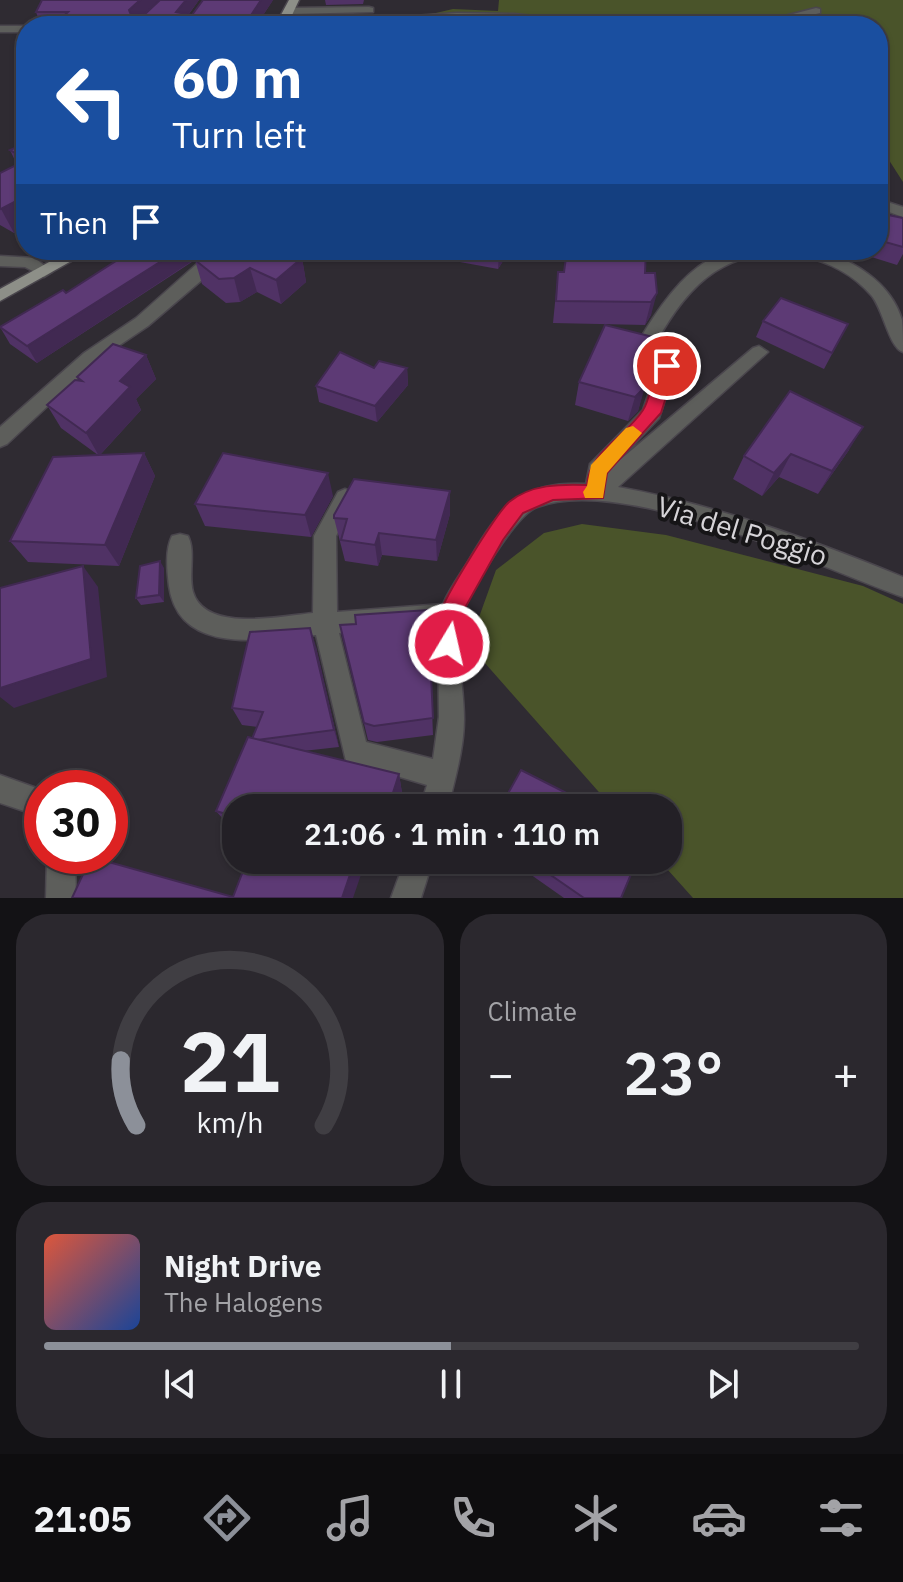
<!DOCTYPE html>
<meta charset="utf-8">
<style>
body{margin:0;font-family:"IBM Plex Sans",sans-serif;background:#2b282e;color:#f1f3f6;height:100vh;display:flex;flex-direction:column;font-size:30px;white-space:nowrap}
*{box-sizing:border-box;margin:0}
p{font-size:26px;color:#a3a3a7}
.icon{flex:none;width:44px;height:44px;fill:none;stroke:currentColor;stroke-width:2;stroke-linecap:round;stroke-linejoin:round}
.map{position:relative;height:898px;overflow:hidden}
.sheet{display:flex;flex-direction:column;gap:16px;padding:16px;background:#131215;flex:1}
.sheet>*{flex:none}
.guide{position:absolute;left:16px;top:16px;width:872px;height:244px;border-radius:32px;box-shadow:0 2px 6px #0004,0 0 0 2px #403e43;background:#1a4fa0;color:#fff;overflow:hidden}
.speed{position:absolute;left:24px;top:770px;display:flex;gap:16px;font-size:40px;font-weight:700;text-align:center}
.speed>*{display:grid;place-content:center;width:104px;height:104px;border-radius:50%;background:#232026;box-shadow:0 2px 6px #0004,0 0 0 2px #403e43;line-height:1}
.speed .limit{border:12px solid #d22;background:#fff;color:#111}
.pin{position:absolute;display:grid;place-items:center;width:68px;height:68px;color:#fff;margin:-34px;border:4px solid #fff;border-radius:50%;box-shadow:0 2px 8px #0007}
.me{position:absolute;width:88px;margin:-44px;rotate:9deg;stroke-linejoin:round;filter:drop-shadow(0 0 6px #0008)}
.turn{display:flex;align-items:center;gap:28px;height:168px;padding:0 24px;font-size:36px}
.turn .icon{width:104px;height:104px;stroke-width:2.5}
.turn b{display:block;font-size:56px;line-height:68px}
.then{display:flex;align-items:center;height:76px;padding:0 24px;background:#0003;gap:16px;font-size:30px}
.big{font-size:60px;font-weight:600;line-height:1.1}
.sheet .tile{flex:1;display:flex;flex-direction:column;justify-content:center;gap:12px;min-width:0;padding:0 28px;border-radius:32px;background:#2b282e}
.sheet .dial{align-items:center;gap:0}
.dial svg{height:208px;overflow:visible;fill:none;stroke:#403e43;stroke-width:7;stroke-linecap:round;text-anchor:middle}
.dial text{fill:#f1f3f6;stroke:none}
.song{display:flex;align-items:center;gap:24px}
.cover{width:96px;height:96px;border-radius:12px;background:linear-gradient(135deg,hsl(10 70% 55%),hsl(220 70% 35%))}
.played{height:8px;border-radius:4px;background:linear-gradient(90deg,#8c9099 50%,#403e43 50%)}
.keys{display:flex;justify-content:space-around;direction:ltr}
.heat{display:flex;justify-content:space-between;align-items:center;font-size:44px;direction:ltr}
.sheet .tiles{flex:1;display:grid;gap:16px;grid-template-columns:1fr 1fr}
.tile:last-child{grid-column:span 2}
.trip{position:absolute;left:222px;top:794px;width:460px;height:80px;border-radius:32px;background:#232026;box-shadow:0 2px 6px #0004,0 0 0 2px #403e43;font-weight:600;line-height:80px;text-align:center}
.menu{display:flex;height:128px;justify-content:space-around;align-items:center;background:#0e0d0f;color:#a3a3a7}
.menu .icon{width:56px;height:56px}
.menu .selected{color:#8c9099}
.menu b{font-size:36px;color:#f1f3f6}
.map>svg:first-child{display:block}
.green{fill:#4a542a}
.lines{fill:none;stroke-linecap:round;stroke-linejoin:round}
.minor-casing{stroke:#4a464d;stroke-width:3}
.major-casing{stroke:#4a464d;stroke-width:3}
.minor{fill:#5d5e5b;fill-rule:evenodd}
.major{fill:#8d8f88;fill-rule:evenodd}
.wall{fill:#503265}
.shaded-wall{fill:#412952}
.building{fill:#5d3a75;stroke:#412952;stroke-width:2}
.route{fill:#e11d48;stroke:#92132f;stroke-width:2}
.slow{fill:#f59e0b}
.labels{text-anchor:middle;stroke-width:8;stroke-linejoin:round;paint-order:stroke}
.street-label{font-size:28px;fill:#d6d4d8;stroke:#161517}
</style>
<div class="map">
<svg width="903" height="898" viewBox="0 0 903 898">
<rect width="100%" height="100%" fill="#2f2b32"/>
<g class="green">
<path d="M499,0H903V182L878,143V26H380L453,9L498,11Z"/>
<path d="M582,524L666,535L863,586L903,604V898H693L659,860H668V808H613L469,645L496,570L544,533Z"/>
</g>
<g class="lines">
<defs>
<g id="minor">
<path d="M369,7L373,8V12L289,14L284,11L289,8Z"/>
<path d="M816,8L820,9V13L766,26H746Z"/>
<path d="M457,13L514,14L600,23L606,26L485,19L365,25L400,17Z"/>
<path d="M0,26H27L26,32H0Z"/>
<path d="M878,199L903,207V217L878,208Z"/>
<path d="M218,250H237L148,326L96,361L7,444L0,447V427L84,353L136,318L199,262Z"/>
<path d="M817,250C852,259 891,282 902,320C903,330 903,342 903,352C889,348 883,308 871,295C836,255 771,241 723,267C696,281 676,308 661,334L664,346L676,366L659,418L614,465L753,348L759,346L768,352L618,487C716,505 810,539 903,577V597C817,566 624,474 537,507C516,514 472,588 464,610C453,644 464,684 464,719C464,749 455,778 448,808H420L427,785L346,761L316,635C265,639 179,657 169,586C167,570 165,550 172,536L180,534L188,536C196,552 188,574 193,592C205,633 282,616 313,613L314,536L338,492L345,489L352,492L356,498L336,536L337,612L443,604C450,588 460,575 469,560C500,507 520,481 586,484L590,464L643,410L658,366L646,347L643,334C663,301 693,258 734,250C760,245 791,250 817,250ZM438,626L439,717L433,759L366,742L339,633Z"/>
<path d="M0,256L35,258L52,272L44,277L25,267L0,266Z"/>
<path d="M0,775L42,790V823L24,811L0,803Z"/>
<path d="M47,856H75L76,898H46Z"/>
<path d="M405,860H433L421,898H391Z"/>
</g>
<g id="major">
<path d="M289,0H299L287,26H275Z"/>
<path d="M71,250H91L0,301V289Z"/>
</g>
</defs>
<use href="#minor" class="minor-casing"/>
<use href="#major" class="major-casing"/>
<use href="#minor" class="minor"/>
<use href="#major" class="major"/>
</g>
<g class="wall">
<path d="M42,0H159L143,14L160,0H199L189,14L192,15L273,0L256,26H41L36,12Z"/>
<path d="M325,0H364L363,4L326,5Z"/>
<path d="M26,143V226L14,233L0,225V173L17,165L10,150Z"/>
<path d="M878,213L903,218V254L897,265L849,250H878Z"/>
<path d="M133,250L302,258L306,282L281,304L257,292L240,302L226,303L202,284L195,260L37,363L10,344L0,327L66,293Z"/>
<path d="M427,250H510L498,269L427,256Z"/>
<path d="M558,272L655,273L651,315L645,325L553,323Z"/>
<path d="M763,321L848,324L824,369L756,337Z"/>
<path d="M657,338L638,411L628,421L575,405L579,382Z"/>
<path d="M146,355L156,379L136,399L141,410L100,455L144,453L155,476L119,566L28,562L10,541L98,455L61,428L47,405L79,380L77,377Z"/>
<path d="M374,368H407L408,385L377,422L319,402L316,386Z"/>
<path d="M849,450L818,494L779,477L762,496L733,479L744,456Z"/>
<path d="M450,491V514L437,561L382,555L378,566L345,561L334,518Z"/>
<path d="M333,496L311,537L205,526L195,504Z"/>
<path d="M164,568V602L141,605L136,598Z"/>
<path d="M428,610L433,735L377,742L368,740L340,625L356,624Z"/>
<path d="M316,647L339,747L303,751L399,774L402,793L398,808H236V829L231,828L216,811L257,727L242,725L232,708Z"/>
<path d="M510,860H637L621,898H564Z"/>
</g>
<g class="shaded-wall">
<path d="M140,0H159L133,24L129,10Z"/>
<path d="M186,0H199L180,26L176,12Z"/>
<path d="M261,0H273L256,26H246V23Z"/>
<path d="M26,196V226L14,233L1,209Z"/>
<path d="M179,250H209L37,363L27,346Z"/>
<path d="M500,250H510L498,269L499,253Z"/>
<path d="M302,258L306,282L281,304L276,280Z"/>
<path d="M250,268L257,292L240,302L234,278Z"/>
<path d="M657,293L651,315L645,325L651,302Z"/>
<path d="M146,355L156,379L136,399L141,410L99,456L86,433L120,381Z"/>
<path d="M407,368L408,385L377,422L375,406Z"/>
<path d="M645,387L638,411L628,421L635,397Z"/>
<path d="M863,427L849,450L818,494L832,471Z"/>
<path d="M144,453L155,476L119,566L105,545Z"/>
<path d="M791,454L779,477L762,496L774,473Z"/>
<path d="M328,473L333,496L311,537L305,515Z"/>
<path d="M450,491V514L437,561L436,540Z"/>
<path d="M379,533L382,555L378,566L375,545Z"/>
<path d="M160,561L164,568V602L159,595Z"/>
<path d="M83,566L98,587L107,677L14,708L0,697V688Z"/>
<path d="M310,628L316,647L339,747L334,730Z"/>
<path d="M399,774L402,793L398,808H388Z"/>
<path d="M355,860H366L353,898H342Z"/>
</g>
<g class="building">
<path d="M42,0H140L129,10L131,15L145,14L160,0H186L176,12L192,15L203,0H261L246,23L252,24L251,26H53L68,12H36Z"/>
<path d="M335,23L355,26H334Z"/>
<path d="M26,143V159L10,150Z"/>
<path d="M26,160V196L1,209L0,208V173Z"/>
<path d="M878,213L903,218V247L878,240Z"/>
<path d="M133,250H179L27,346L0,327L63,290L66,293Z"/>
<path d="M206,250H287L302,258L276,280L250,268L234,278L219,279L195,260Z"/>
<path d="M485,250H500L499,253Z"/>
<path d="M567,250H646L645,273H655L657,293L651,302L556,301L558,272H564Z"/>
<path d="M781,298L848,324L832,353L763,321Z"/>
<path d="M605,325L657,338L645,387L635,397L579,382Z"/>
<path d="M113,344L146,355L120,381L130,387L86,433L47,405L75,380L82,381L77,377Z"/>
<path d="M340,352L374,368L379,361L407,368L375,406L316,386Z"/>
<path d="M790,391L863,427L832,471L791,454L774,473L744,456Z"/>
<path d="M144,453L105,545L10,541L53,457Z"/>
<path d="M223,453L328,473L305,515L195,504Z"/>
<path d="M354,479L450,491L436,540L379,533L375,545L341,540L347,519L334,518V515Z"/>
<path d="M160,561L159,595L136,598L140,566Z"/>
<path d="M83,566L91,659L0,688V588Z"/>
<path d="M428,610L433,718L374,726L364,723L340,625L356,624L355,615Z"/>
<path d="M310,628L334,730L257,740L252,739L263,712L232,708L250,632Z"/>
<path d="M248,737L399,774L388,808H236V817L216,811Z"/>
<path d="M521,770L596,808H500Z"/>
<path d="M91,857L233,897L245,866L268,874L273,860H355L342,898H72Z"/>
<path d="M529,860H637L621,898H584Z"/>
</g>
<path class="route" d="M667,360L676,366L661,413L607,473L603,498L553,500L523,513L503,540L461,615L457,651L449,654L442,651C437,641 437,625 440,614C444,597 496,514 509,502C531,484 561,484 587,485C589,451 626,437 643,410C652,397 651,366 667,360Z"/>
<path class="slow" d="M633,426L642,433L607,473L603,498H585L583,492L587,486L591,465L626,428Z"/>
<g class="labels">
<g class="street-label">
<text transform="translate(742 531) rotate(17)" y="10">Via del Poggio</text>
</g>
</g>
</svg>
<div class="speed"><div class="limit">30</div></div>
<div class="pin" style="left:667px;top:366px;background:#d93025"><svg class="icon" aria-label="arrive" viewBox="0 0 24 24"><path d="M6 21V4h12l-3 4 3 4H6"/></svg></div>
<svg class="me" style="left:449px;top:644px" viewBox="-20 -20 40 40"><circle r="17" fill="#e11d48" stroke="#fff" stroke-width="3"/><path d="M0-11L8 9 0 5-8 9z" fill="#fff"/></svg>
<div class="trip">21:06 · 1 min · 110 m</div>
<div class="guide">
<div class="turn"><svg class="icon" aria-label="left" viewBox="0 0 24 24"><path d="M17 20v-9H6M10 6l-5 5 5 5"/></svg><div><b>60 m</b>Turn left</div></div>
<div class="then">Then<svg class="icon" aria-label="arrive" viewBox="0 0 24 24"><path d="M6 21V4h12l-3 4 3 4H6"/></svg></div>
</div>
</div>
<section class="sheet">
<div class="tiles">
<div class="tile dial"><svg viewBox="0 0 100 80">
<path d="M14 69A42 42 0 1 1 86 69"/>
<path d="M14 69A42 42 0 0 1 8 44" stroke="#8c9099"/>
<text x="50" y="56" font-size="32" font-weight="700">21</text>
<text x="50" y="72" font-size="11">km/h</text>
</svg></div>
<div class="tile"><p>Climate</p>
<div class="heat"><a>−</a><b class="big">23°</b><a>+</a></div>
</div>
<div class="tile">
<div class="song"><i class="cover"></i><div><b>Night Drive</b><p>The Halogens</p></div></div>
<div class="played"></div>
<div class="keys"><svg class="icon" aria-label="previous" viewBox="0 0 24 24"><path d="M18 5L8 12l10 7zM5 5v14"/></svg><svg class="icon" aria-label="pause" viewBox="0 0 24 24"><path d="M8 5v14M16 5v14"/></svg><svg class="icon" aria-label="next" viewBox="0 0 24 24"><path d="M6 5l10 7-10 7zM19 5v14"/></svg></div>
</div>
</div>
</section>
<nav class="menu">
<b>21:05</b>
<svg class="icon selected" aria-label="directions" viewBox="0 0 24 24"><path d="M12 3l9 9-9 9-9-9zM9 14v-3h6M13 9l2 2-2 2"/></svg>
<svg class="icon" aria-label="music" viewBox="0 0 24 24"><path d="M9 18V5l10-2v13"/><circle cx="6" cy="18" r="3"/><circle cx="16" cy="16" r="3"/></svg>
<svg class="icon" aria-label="phone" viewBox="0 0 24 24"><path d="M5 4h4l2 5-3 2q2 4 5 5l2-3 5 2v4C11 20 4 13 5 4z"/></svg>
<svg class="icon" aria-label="climate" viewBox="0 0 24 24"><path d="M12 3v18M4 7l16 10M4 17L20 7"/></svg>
<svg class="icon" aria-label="car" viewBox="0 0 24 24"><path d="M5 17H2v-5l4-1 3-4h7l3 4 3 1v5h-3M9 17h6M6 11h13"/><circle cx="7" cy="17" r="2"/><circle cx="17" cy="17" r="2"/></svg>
<svg class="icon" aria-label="filters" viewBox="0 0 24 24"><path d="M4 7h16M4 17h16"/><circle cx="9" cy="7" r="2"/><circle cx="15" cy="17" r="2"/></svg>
</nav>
